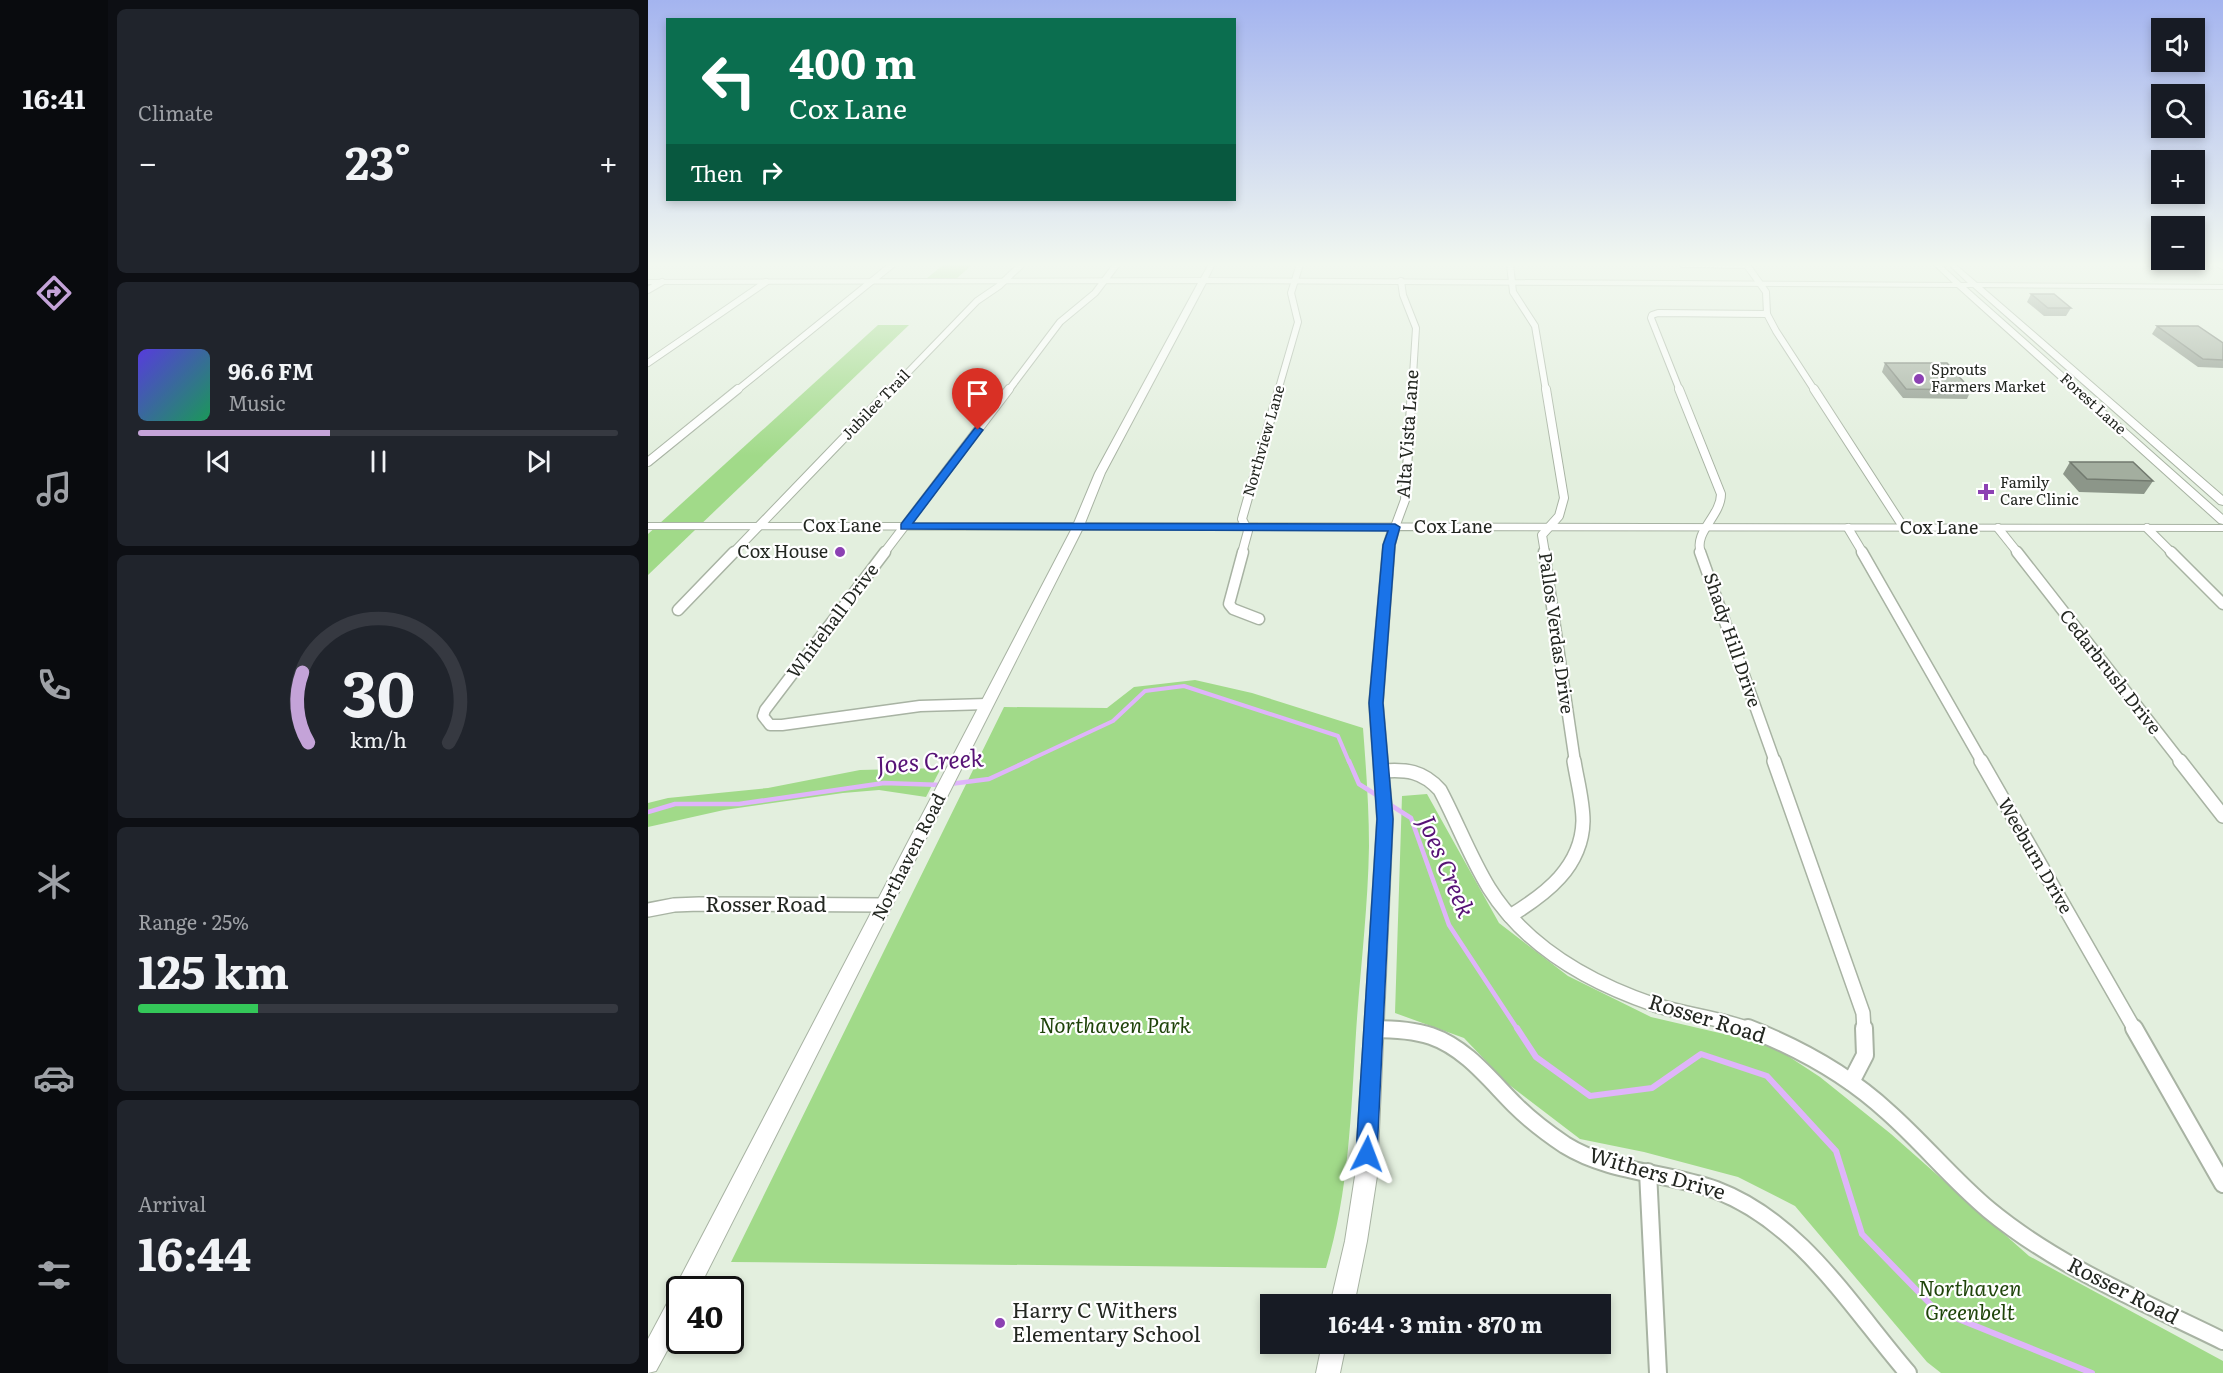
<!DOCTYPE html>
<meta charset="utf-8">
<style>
body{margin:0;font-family:Literata,serif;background:#20242c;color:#f1f3f6;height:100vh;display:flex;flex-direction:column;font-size:22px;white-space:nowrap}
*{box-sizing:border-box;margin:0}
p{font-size:20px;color:#9ea1a6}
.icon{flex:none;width:33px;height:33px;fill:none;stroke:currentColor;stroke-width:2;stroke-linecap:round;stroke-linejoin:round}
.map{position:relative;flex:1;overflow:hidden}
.details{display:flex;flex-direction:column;gap:9px;padding:9px;background:#0d0f14;width:540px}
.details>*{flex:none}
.hud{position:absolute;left:18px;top:18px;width:570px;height:183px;border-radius:0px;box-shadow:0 3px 9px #0003;background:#0b6e4f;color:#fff;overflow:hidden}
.tools{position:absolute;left:1503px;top:18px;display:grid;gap:12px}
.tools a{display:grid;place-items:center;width:54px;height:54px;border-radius:0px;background:#171b24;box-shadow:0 3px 9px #0003;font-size:30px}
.speed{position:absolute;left:18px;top:1276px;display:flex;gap:12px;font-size:30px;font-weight:700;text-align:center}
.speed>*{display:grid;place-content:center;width:78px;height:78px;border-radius:50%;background:#171b24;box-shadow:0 3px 9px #0003;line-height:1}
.speed .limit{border:3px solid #111;border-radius:9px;background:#fff;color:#111}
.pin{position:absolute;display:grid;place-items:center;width:51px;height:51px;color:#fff;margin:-62px -26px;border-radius:50% 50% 50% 0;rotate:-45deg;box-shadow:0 0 6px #0007}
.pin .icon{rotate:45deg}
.me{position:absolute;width:66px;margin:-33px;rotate:3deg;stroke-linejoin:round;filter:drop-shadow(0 0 4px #0008)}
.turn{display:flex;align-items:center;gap:21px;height:126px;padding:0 24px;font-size:27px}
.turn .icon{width:78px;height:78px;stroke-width:2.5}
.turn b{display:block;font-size:42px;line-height:51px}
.then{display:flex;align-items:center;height:57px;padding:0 24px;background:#0003;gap:12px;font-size:22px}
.big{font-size:45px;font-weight:700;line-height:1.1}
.details .tile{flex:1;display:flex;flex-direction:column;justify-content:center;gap:9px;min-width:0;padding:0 21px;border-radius:9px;background:#20242c}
.details .dial{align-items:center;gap:0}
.dial svg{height:156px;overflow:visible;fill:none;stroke:#363941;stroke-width:7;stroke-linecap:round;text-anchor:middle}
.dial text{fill:#f1f3f6;stroke:none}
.song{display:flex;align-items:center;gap:18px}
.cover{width:72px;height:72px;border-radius:9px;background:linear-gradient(135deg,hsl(250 70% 55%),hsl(150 70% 35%))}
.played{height:6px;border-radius:3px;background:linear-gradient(90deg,#c4a3d8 40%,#363941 40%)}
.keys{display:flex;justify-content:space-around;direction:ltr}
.heat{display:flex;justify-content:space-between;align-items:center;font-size:33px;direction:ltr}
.charge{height:9px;border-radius:4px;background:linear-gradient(90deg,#34c759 25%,#363941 0)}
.trip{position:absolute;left:612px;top:1294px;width:351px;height:60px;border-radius:0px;background:#171b24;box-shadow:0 3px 9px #0003;font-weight:700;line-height:60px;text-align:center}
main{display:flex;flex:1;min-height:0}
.tab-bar{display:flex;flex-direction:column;width:108px;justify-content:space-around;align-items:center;background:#090b0e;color:#9ea1a6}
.tab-bar .icon{width:42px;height:42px}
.tab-bar .selected{color:#c4a3d8}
.tab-bar b{font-size:27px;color:#f1f3f6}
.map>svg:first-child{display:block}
.green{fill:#a1da89}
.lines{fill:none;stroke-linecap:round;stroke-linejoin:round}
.stream-far2{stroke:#dfb5fa;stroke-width:4}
.stream-far1{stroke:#dfb5fa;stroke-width:4.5}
.stream{stroke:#dfb5fa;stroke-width:6}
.street-far4-casing{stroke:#a8b3a3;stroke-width:8}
.street-far3-casing{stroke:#a8b3a3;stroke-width:10}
.street-far2-casing{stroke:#a8b3a3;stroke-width:13}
.street-far1-casing{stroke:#a8b3a3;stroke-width:16}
.street-casing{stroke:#a8b3a3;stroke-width:20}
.secondary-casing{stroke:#a8b3a3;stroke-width:2}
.street-far4{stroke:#fff;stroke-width:6}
.street-far3{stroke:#fff;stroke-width:8}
.street-far2{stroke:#fff;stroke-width:10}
.street-far1{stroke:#fff;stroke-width:13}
.street{stroke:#fff;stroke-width:16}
.secondary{fill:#fff;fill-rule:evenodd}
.wall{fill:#8c9689}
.building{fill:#a3ae9f;stroke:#727a6f;stroke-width:1.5}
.route{fill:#1a73e8;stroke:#114b97;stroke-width:1.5}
.poi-dot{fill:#8c41b3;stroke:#fff;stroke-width:2}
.labels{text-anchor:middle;stroke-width:4.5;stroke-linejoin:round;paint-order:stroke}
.far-poi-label{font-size:15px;fill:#232721;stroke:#fff;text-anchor:start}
.far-street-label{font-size:15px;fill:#232721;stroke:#fff}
.street-label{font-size:18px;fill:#232721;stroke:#fff}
.poi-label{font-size:18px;fill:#232721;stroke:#fff;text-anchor:end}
.near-street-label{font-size:21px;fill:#232721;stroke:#fff}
.near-park-label{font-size:21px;font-style:italic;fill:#1f440a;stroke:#fff}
.near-poi-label{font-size:21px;fill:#232721;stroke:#fff;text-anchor:start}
.near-water-label{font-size:24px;font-style:italic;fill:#571376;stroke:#fff}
</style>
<main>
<nav class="tab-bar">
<b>16:41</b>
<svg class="icon selected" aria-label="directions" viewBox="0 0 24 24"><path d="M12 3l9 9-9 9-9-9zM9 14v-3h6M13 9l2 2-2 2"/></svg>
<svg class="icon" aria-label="music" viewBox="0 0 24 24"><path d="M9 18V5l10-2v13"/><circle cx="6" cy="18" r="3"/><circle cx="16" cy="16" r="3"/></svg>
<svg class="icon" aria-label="phone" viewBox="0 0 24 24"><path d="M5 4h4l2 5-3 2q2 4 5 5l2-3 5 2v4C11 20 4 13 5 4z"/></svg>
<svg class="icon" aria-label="climate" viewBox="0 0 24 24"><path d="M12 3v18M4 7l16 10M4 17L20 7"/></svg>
<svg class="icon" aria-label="car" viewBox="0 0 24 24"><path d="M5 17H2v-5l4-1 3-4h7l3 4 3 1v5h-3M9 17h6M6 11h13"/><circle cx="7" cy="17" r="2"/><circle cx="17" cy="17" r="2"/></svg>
<svg class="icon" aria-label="filters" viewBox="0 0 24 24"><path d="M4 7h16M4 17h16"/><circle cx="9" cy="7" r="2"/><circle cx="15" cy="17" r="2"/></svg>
</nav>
<section class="details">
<div class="tile"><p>Climate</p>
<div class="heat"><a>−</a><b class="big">23°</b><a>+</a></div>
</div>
<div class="tile">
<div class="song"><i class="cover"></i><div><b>96.6 FM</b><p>Music</p></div></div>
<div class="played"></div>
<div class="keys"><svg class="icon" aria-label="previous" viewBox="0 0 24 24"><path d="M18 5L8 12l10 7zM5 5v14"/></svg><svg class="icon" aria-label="pause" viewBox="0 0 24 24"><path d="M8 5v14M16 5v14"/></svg><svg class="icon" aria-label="next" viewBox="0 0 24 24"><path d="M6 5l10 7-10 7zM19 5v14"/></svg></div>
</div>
<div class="tile dial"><svg viewBox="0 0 100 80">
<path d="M14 69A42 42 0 1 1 86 69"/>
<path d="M14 69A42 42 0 0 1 11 33" stroke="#c4a3d8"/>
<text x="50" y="56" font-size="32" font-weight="700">30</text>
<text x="50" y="72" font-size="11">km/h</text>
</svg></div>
<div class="tile"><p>Range · 25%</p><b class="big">125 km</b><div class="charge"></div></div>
<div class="tile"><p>Arrival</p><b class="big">16:44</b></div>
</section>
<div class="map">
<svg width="1575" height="1373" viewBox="0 0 1575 1373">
<rect width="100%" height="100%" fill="#e3efde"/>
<g class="green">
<path d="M296,264H325L308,279H278Z"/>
<path d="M230,325H261L0,575V534Z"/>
<path d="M547,680L604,693L715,728C718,768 721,807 721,846C720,909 712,971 708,1033C703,1112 701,1192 678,1268L83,1262L356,707L459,708L486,687Z"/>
<path d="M293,768L278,797L231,790L195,793L76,810L0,827V803L20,798L120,788L212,770Z"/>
<path d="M779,794L851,923L920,976L1003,1017L1123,1045L1172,1077L1243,1134L1381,1256L1575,1361V1373H1293L1279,1362L1147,1206L1090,1177L996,1152L932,1139L860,1084L816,1038L747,1013L754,796Z"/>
</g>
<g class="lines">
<path class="stream-far2" d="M377,762L465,721L497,691L536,686L690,736L701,762"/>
<g class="stream-far1">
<path d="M701,761L711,784L730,796"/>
<path d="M302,784L341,779L380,761"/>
<path d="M741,804L763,818L801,925L870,1030"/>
<path d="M0,812L27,804H91L236,783L294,785"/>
</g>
<path class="stream" d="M869,1028L888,1057L942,1096L1004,1088L1053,1054L1119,1076L1188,1151L1214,1234L1288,1310L1444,1373"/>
<defs>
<g id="street-far4">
<path d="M862,264L865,292L887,326L898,391"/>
<path d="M1035,264L1099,265"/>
<path d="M1098,264L1118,292L1119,314L1128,331L1167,391"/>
<path d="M1571,264L1575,266"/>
<path d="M753,281L755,295L768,328L764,391"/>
<path d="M0,290L14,282"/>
<path d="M0,363L118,282"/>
<path d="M88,391L245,264"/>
<path d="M242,391L329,301L351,286L374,264"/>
<path d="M360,391L412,322L447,293L469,264"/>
<path d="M630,391L650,322L643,293L652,264"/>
<path d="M1032,391L1003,318L1004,315L1010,313L1119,314"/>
</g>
<g id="street-far3">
<path d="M1031,389L1073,494C1073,516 1045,532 1053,553"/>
<path d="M1166,389L1256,528"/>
<path d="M0,462L90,389"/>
<path d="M747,527L757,500L764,389"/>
<path d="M1200,528L1215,553"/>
<path d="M1350,528L1370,553"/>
<path d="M1499,528L1524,553"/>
<path d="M85,553L243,389"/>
<path d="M236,553L361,389"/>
<path d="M594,553L600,531L594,519L631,389"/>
<path d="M897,553L894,535L911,516L916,498L898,389"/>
</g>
<g id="street-far2">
<path d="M237,552L117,710L115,716L122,725H134L272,706L339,704"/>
<path d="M595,552L581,604L585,609L611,619"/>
<path d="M896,552L927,762"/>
<path d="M1052,552L1127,762"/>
<path d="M1214,552L1334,762"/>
<path d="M1369,552L1533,762"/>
<path d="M1523,552L1575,604"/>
<path d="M30,610L86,552"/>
</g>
<g id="street-far1">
<path d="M1126,761L1215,1013L1216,1030"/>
<path d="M1333,761L1487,1030"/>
<path d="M1532,761L1575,816"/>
<path d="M734,771C758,769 775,771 792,790C809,822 822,857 841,888C878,947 942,983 1007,1005C1039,1015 1073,1018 1104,1030"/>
<path d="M0,910L26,905L51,904L236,905"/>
<path d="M862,916C898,894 934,867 935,821C935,801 929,780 926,761"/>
<path d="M725,1029L752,1030"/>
</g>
<g id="street">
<path d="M1100,1028C1151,1048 1200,1075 1240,1112C1275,1143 1305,1180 1341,1210C1410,1267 1496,1302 1575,1341"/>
<path d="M1486,1028L1575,1184"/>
<path d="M725,1029C745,1029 765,1030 783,1036C818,1048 842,1080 867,1105C882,1120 899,1133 917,1145C962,1173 1018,1172 1068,1190C1153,1222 1203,1307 1260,1373"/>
<path d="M1203,1082L1217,1055L1216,1028"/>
<path d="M1000,1172L1010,1373"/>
</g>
<g id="secondary">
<path d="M561,264H567L560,278L1305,283L1285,264H1292L1313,283H1320L1300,264H1307L1329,283L1575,285V289L1334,287L1575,496V505L1571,504L1325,287H1318L1575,515V524L1571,523L1309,287L558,283L457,473L437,523L1575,525V531L751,530L747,545L735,703L745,819L729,1176L719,1241L706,1305H682L697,1241L707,1176L729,819L721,703L735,545L740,530H434L50,1290H32V1327L8,1371L0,1373V1339L24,1294L28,1292L30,1282L423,530L0,529V523H426L447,473L550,283L0,284V280L553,278Z"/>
<path d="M674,1344H698L692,1373H668Z"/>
</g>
</defs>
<use href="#street-far4" class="street-far4-casing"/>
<use href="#street-far3" class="street-far3-casing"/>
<use href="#street-far2" class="street-far2-casing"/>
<use href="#street-far1" class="street-far1-casing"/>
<use href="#street" class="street-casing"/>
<use href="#secondary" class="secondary-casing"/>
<use href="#street-far4" class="street-far4"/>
<use href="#street-far3" class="street-far3"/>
<use href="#street-far2" class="street-far2"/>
<use href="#street-far1" class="street-far1"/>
<use href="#street" class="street"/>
<use href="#secondary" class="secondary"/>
</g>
<g class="wall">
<path d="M1383,294L1423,308L1418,316H1396L1379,302Z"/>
<path d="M1509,326L1575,343V368L1550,367L1504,334Z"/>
<path d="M1237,363L1323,390L1319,399L1255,398L1234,372Z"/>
<path d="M1422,462L1505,481L1496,494L1431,492L1415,474Z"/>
</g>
<g class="building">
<path d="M1383,294H1406L1423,308H1400Z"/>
<path d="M1509,326H1550L1575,343V360L1555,359Z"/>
<path d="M1237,363H1299L1323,390L1258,389Z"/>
<path d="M1422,462H1485L1505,481L1439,479Z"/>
</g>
<linearGradient id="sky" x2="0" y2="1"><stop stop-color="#a4b4ef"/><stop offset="0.58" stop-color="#f2f8f0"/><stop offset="1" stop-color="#f2f8f0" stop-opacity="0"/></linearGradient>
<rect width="1575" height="456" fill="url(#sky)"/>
<path class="route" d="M330,427L335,430L265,523L747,524L752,527L747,545L735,703L745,819L729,1154L726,1162L719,1165L711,1162L708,1154L729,819L721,703L735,545L740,531L253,529V524L327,428Z"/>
<g class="poi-dot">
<circle cx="1271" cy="379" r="6"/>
<path d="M1335 483h6v6h6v6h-6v6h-6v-6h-6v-6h6z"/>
<circle cx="192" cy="552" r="6"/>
<circle cx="352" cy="1323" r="6"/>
</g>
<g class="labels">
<g class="far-poi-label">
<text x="1283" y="375">Sprouts<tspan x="1283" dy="17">Farmers Market</tspan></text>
<text x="1352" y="488">Family<tspan x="1352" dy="17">Care Clinic</tspan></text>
</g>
<g class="far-street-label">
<text transform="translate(1445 404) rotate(42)" y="5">Forest Lane</text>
<text transform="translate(228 405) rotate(-46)" y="5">Jubilee Trail</text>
<text transform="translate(616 441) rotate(-74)" y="5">Northview Lane</text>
</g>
<g class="street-label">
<text transform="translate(760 434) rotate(-86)" y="6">Alta Vista Lane</text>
<text x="194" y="532">Cox Lane</text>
<text x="805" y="533">Cox Lane</text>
<text x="1291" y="534">Cox Lane</text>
<text transform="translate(185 621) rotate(-53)" y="6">Whitehall Drive</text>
<text transform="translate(908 633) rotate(82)" y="6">Pallos Verdas Drive</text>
<text transform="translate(1084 640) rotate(71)" y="6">Shady Hill Drive</text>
<text transform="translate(1462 672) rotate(52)" y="6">Cedarbrush Drive</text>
<text transform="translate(1387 856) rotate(60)" y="6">Weeburn Drive</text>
<text transform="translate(261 857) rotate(-63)" y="6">Northaven Road</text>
</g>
<g class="poi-label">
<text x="180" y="558">Cox House</text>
</g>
<g class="near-street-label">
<text x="118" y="912">Rosser Road</text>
<text transform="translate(1059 1019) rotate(17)" y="7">Rosser Road</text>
<text transform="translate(1009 1174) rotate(16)" y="7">Withers Drive</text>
<text transform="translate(1475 1291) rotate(27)" y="7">Rosser Road</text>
</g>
<g class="near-park-label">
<text x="467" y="1033">Northaven Park</text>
<text x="1322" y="1296">Northaven<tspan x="1322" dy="24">Greenbelt</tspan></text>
</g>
<g class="near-poi-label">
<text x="364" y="1318">Harry C Withers<tspan x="364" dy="24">Elementary School</tspan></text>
</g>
<g class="near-water-label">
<text transform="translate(282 762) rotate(-4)" y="8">Joes Creek</text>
<text transform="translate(798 867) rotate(67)" y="8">Joes Creek</text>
</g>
</g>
</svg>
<div class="tools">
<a><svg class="icon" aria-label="sound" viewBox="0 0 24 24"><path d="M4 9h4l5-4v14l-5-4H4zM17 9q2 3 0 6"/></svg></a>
<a><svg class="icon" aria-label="search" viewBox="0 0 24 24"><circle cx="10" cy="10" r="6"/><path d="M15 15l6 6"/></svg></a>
<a>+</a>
<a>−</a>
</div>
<div class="speed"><div class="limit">40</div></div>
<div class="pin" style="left:330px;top:430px;background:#d93025"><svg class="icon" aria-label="arrive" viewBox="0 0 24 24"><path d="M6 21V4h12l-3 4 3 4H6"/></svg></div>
<svg class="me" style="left:719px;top:1154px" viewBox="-20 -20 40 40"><path d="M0-17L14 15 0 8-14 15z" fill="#1a73e8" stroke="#fff" stroke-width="4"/></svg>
<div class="trip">16:44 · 3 min · 870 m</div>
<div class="hud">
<div class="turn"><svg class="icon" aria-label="left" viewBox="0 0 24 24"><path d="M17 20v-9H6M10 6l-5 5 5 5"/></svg><div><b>400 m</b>Cox Lane</div></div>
<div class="then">Then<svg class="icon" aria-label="right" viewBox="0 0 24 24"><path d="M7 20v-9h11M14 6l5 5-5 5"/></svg></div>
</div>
</div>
</main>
